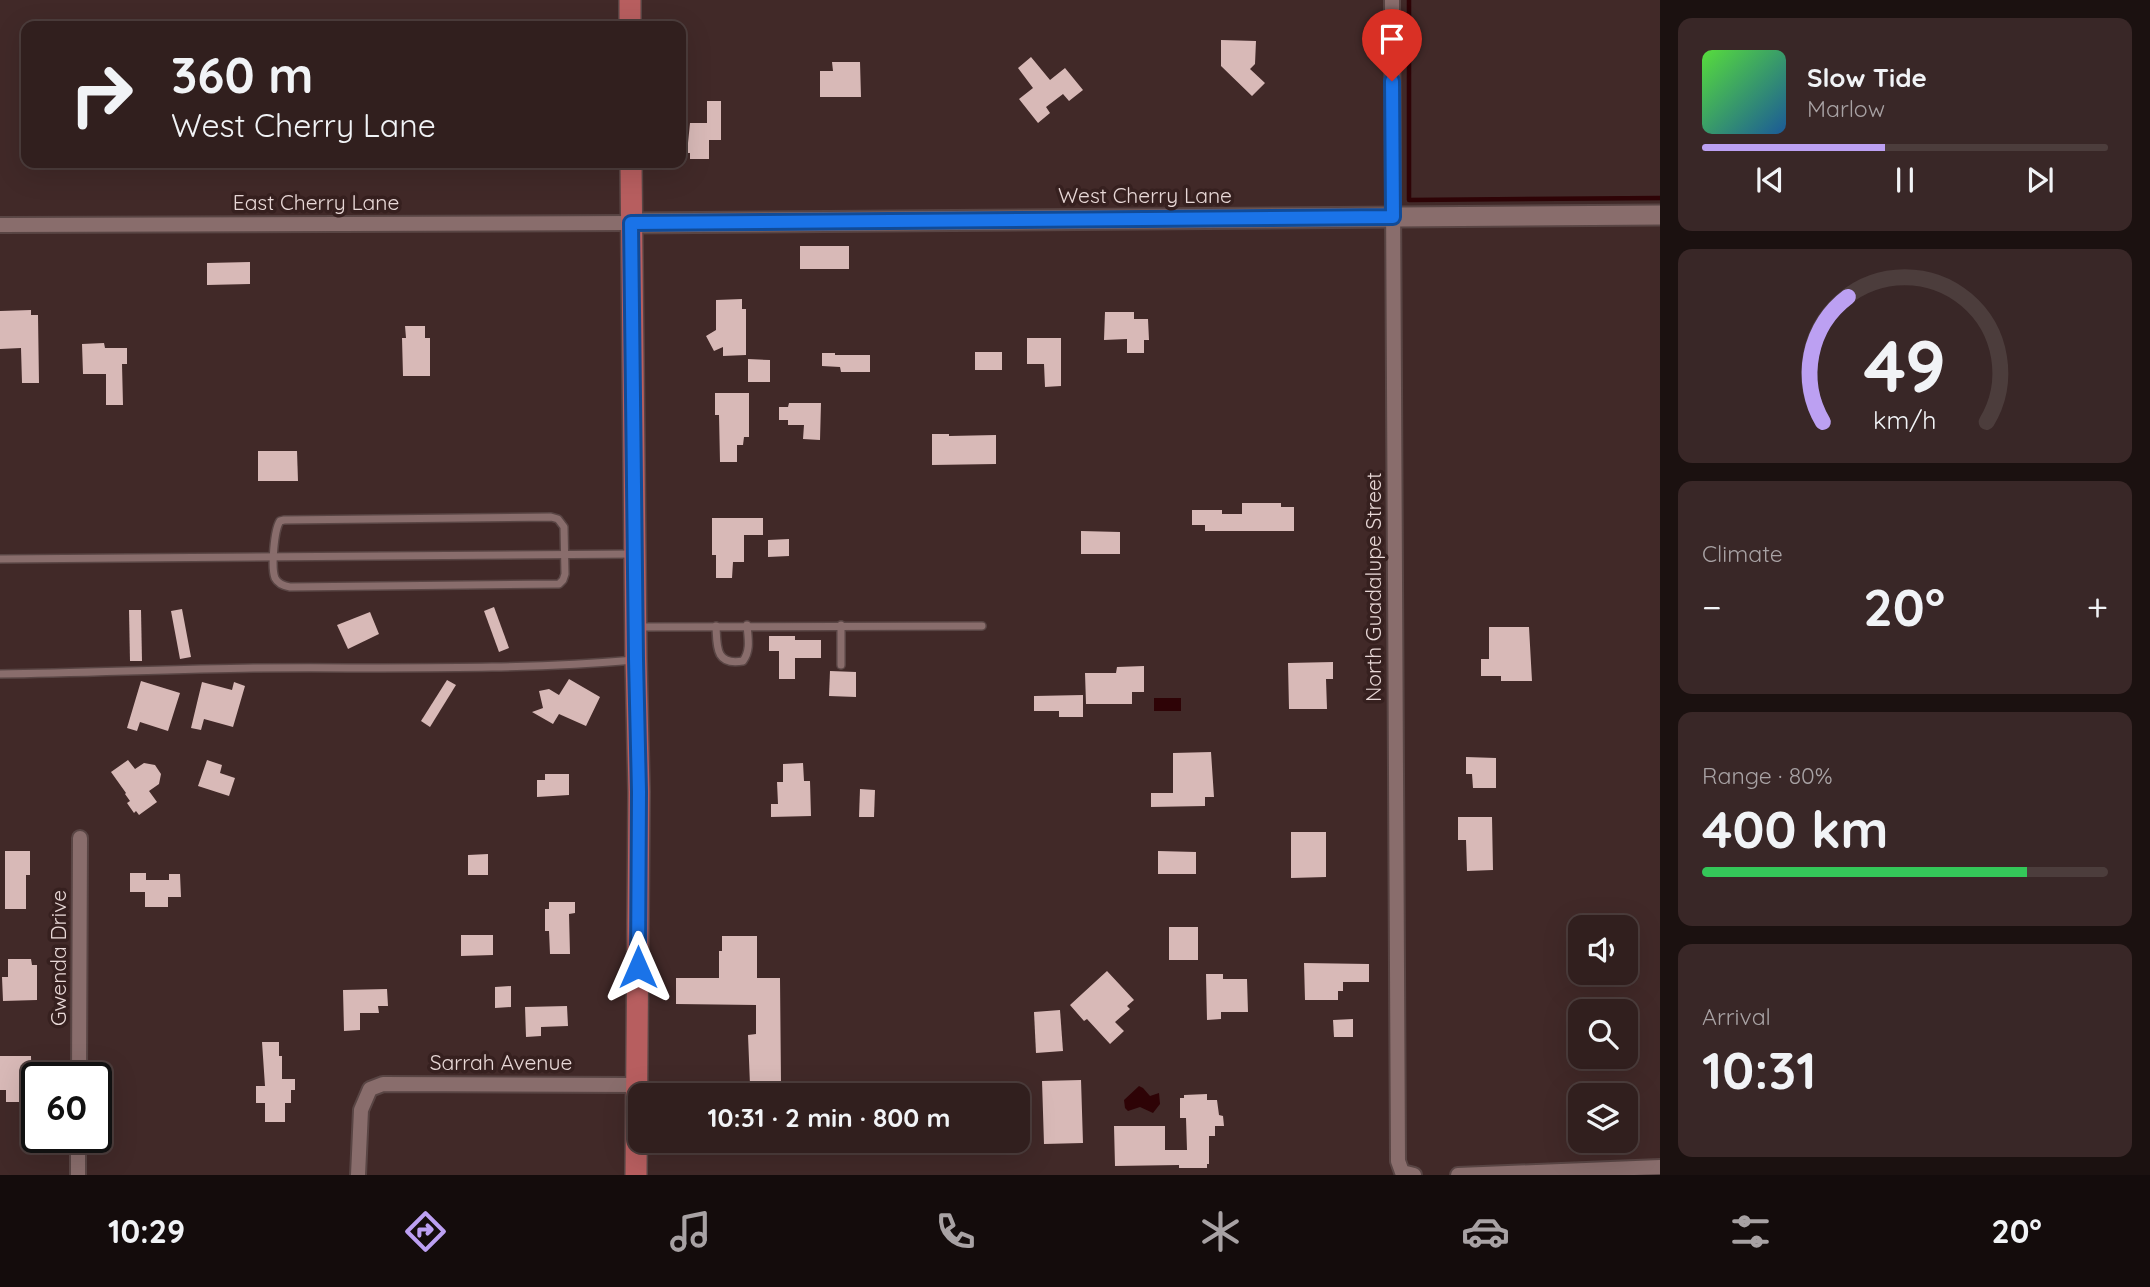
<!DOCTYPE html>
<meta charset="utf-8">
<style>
body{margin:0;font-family:Quicksand,sans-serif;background:#392727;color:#f1f3f6;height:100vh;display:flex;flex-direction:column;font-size:26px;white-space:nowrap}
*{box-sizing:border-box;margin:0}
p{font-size:23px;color:#a8a2a4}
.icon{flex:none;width:38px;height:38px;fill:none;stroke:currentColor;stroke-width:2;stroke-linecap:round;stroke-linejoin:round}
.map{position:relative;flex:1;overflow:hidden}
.panel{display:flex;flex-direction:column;gap:18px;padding:18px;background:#1b1110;width:490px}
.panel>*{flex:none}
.top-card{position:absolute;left:21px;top:21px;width:665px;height:147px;border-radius:14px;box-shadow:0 7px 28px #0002,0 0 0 2px #4c3d3c;background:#311f1e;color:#f1f3f6;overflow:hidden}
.fabs{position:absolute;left:1568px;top:915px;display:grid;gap:14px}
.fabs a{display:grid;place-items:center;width:70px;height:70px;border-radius:14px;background:#311f1e;box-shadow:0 7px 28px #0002,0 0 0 2px #4c3d3c;font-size:35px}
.speed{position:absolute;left:21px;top:1062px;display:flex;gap:14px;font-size:35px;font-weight:700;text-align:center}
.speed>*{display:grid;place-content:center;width:91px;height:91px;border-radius:50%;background:#311f1e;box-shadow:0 7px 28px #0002,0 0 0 2px #4c3d3c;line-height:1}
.speed .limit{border:4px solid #111;border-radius:10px;background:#fff;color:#111}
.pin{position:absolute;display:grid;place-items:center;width:60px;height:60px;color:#fff;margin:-72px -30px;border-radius:50% 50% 50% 0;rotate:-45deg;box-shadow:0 0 7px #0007}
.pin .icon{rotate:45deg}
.me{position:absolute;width:77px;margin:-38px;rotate:0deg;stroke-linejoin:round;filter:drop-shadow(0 0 5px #0008)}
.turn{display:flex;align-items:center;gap:24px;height:147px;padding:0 35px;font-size:32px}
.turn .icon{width:91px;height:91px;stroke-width:2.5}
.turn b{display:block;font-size:49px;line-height:60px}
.big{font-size:52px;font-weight:700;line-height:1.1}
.panel .tile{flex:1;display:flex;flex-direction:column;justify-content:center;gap:10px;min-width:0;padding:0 24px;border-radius:14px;background:#392727}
.panel .dial{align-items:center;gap:0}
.dial svg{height:182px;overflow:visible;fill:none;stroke:#4c3d3c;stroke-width:7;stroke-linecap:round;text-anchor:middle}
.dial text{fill:#f1f3f6;stroke:none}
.song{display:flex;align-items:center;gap:21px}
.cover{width:84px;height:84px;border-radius:10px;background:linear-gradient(135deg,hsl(110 70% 55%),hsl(210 70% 35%))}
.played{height:7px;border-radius:4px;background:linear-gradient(90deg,#bca0f2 45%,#4c3d3c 45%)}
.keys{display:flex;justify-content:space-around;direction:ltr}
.heat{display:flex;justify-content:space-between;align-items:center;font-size:38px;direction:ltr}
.charge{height:10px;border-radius:5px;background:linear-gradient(90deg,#34c759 80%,#4c3d3c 0)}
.trip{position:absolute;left:628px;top:1083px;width:402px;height:70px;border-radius:14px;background:#311f1e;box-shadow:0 7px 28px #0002,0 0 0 2px #4c3d3c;font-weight:700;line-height:70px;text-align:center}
.tab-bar{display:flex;height:112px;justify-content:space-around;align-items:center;background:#140c0c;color:#a8a2a4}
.tab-bar .icon{width:49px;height:49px}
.tab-bar .current{color:#bca0f2}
.tab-bar b{font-size:32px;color:#f1f3f6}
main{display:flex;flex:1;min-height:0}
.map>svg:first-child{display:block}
.water{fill:#2e0306}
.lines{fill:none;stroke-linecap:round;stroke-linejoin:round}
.stream{stroke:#2e0306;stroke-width:4.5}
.building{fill:#d8b9b7}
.lane-casing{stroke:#594544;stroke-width:10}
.street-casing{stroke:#594544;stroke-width:18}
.secondary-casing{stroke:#594544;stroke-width:23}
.primary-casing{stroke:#594544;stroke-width:24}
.lane{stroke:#896d6c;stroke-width:7}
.street{stroke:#896d6c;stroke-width:14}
.secondary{stroke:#896d6c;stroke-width:19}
.primary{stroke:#b75e5f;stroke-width:21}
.route-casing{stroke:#114b97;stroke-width:18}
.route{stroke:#1a73e8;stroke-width:12}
.labels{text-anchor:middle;stroke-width:7;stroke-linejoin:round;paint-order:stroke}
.street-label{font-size:21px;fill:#e8d8d7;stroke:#36201f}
</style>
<main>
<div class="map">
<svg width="1660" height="1175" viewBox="0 0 1660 1175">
<rect width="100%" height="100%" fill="#412928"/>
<g class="water">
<rect x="1154" y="698" width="27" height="13"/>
<path d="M1139,1086L1143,1088L1150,1096L1159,1093L1160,1104L1153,1113L1140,1107L1128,1111L1125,1108L1124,1100Z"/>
</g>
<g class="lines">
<path class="stream" d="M1409,0V200L1660,198"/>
</g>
<g class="building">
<path d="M1221,40L1256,41L1255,64L1250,69L1265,83L1252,96L1221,66Z"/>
<path d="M1031,57L1050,80L1065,68L1083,90L1069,101L1063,94L1046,107L1050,113L1038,123L1019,99L1033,88L1018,68Z"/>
<path d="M832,62H860L861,97H820V71H833Z"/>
<path d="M707,101H721V140H709V159H690V153H687L690,123H707Z"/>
<rect x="800" y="246" width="49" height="23"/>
<path d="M250,262V284L207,285V263Z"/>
<path d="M742,299V309H746V355L723,356V347L714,351L706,336L716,330V300Z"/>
<path d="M31,310V315H38L39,383H22L21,348L0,349V311Z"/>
<path d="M1105,312H1134V319H1148L1149,340H1144V353H1127V339L1104,340Z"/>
<path d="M405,326H425V338H430V376H403L402,338H406Z"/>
<path d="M1027,338H1061V386L1045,387L1044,364H1027Z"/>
<path d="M104,343L105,348H127V364H122L123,405H106V374H83L82,344Z"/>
<rect x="975" y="352" width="27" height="18"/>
<path d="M822,353H835V355H870V372H841L840,367L822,366Z"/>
<path d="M748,359L770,360V382H748Z"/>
<path d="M715,393H749V437H744L743,445H737V462H720L719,415H715Z"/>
<path d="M789,403H821L820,440L803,439L804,425H788V420H779V407H788Z"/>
<path d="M932,434H949V436L996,435V464L932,465Z"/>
<path d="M258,451H297L298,481H258Z"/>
<path d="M1242,503H1281V507H1294V531H1205V525H1192V510H1222V514H1242Z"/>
<path d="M712,518H763V535H744V562H733L732,578H716V555H712Z"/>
<path d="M1081,531L1120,532V554H1081Z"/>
<path d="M789,539V556L768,557V540Z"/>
<path d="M494,607L509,648L499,652L484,611Z"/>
<path d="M182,609L191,657L180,659L171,611Z"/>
<path d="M129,610H141L142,661H130Z"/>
<path d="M370,612L379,634L348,649L337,625Z"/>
<path d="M1489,627H1529L1532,681H1501V676H1481V659H1489Z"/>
<path d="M769,636H795V640H821V658H795V679H779V651H769Z"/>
<path d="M1333,662V679H1326L1327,709H1289L1288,663Z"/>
<path d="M1144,666V692H1132V704H1086L1085,673H1116L1117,667Z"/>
<path d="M830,671L856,672V697L829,696Z"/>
<path d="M569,679L600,697L586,726L559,714L553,724L532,712L543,708L539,691L549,689L559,695Z"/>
<path d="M447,680L456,685L430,727L421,721Z"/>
<path d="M141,681L180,693L168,731L140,722L137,731L127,728Z"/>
<path d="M202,682L232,690L234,682L245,686L233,727L204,719L201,730L191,728Z"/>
<path d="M1083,695V717H1059V711H1034V696Z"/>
<path d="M1211,752L1214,797H1205V806L1151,807V793H1173V753Z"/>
<path d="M1466,757L1496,758V788H1473L1472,774H1466Z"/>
<path d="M128,760L135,769L144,763L155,765L161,774L159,784L149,791L157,802L139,815L136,811L134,813L127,803L130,801L125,794L126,793L111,772Z"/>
<path d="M207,760L222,765L220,773L235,778L229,796L198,786Z"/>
<path d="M803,763L804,781H810L811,816L771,817V804H778L777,782H783V764Z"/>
<path d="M545,774H569V795L537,797V780H545Z"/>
<path d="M860,789L875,790L874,817H859Z"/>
<path d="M1458,817H1492L1493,870L1467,871L1466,840H1458Z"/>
<path d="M1291,832H1326V877L1291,878Z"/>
<path d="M5,851H30V875H26V909H5Z"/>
<path d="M1158,851L1196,852V874H1158Z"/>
<path d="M488,854V875H468V855Z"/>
<path d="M130,873H146V880H169V874H180L181,897H168V907H145V892H130Z"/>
<path d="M549,902H575V913L569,914L570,954H550L549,931H545V909H549Z"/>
<rect x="1169" y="927" width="29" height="33"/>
<path d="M461,935H493V955L461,956Z"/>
<path d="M722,936H757V978H780L781,1084L750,1085L748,1035L756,1034V1005L676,1004V978H719V951H722Z"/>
<path d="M8,959H31L32,965H37V1000L3,1001L2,977H8Z"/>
<path d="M1304,963L1369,964V982H1343V991H1338V1000H1305Z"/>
<path d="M1107,971L1134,1000L1127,1006L1130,1009L1115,1022L1124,1031L1110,1044L1087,1019L1084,1021L1070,1005Z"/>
<path d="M1206,974H1223V979H1247L1248,1012H1221V1019L1207,1020Z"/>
<path d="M511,986V1007L495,1008V987Z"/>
<path d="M387,989L388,1006H378L379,1013H360V1030L344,1031L343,990Z"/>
<path d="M567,1006L568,1026L541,1027V1036L526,1037L525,1007Z"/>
<path d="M1060,1010L1063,1051L1036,1053L1034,1012Z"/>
<path d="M1353,1019V1037H1334L1333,1020Z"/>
<path d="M262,1042H279V1056H282V1079H295V1090H291V1103H285V1122H265V1103H256V1086H265Z"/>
<path d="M0,1056H31L32,1102H6V1090H0Z"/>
<path d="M1081,1080L1083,1143L1044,1144L1042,1081Z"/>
<path d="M1207,1094V1100H1217L1219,1115L1223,1116L1224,1126H1215V1136H1209V1164H1207V1168H1179V1165L1115,1166L1114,1126H1165V1150H1187L1186,1118H1180V1098H1184V1095Z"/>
</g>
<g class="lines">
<defs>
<g id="lane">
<path d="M551,517L558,519L564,527L565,574L563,580L559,584L290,587C284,586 278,584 275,578C271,568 274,530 280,521L284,520Z"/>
<path d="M0,559L634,554"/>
<path d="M841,625V665"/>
<path d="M716,626C717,646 715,666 743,661C751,650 748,638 747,625"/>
<path d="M637,627L982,626"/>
<path d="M0,674C85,673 169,669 254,668C381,667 508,671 635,660"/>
</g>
<g id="street">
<path d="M1392,0L1398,1161L1402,1172L1414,1175"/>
<path d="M0,225L631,223"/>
<path d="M79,1078L80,838"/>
<path d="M78,1175V1138"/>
<path d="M358,1175L361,1110L370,1089L383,1084L638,1085"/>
<path d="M1458,1175L1660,1167"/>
</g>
<path id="secondary" d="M631,223L1660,215"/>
<g id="primary">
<path d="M630,0V26"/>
<path d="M631,163L636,659L639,792L636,1175"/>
</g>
</defs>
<use href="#lane" class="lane-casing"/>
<use href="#street" class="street-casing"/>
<use href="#secondary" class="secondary-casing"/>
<use href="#primary" class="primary-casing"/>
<use href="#lane" class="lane"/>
<use href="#street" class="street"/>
<use href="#secondary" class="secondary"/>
<use href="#primary" class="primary"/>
</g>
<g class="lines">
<defs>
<path id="route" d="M638,967L639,792L636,659L631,223L1393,217L1392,81"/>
</defs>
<use href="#route" class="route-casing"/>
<use href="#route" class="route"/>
</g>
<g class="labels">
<g class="street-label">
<text x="1145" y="203">West Cherry Lane</text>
<text x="316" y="210">East Cherry Lane</text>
<text transform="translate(1374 587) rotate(-90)" y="7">North Guadalupe Street</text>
<text transform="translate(59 958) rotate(-90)" y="7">Gwenda Drive</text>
<text x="501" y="1070">Sarrah Avenue</text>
</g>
</g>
</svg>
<div class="fabs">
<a><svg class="icon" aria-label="sound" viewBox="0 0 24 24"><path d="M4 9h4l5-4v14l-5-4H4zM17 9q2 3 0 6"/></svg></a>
<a><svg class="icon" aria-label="search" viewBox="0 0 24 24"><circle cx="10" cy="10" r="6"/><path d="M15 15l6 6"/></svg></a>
<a><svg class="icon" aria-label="layers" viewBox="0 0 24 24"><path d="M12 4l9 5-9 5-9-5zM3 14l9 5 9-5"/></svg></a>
</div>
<div class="speed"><div class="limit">60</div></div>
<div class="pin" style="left:1392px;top:81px;background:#d93025"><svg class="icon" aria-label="arrive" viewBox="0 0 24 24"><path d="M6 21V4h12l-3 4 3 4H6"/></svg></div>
<svg class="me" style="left:638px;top:967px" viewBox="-20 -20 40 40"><path d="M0-17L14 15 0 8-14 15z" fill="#1a73e8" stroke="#fff" stroke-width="4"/></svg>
<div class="trip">10:31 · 2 min · 800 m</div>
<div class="top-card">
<div class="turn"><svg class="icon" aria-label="right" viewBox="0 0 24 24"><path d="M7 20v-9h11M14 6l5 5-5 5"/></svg><div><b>360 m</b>West Cherry Lane</div></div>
</div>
</div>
<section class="panel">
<div class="tile">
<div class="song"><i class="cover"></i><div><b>Slow Tide</b><p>Marlow</p></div></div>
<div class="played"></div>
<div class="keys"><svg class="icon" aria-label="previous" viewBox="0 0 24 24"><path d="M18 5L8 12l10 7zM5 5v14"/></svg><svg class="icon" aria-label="pause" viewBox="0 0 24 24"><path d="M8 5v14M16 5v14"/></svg><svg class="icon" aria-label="next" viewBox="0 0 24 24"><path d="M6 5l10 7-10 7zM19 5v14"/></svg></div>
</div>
<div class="tile dial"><svg viewBox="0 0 100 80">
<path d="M14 69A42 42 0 1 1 86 69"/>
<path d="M14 69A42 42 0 0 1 25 14" stroke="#bca0f2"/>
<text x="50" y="56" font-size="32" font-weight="700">49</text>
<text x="50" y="72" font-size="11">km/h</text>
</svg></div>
<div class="tile"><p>Climate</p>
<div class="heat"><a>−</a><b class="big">20°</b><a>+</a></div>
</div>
<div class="tile"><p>Range · 80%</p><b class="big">400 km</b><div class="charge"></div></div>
<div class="tile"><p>Arrival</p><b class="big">10:31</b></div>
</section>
</main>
<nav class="tab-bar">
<b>10:29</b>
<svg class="icon current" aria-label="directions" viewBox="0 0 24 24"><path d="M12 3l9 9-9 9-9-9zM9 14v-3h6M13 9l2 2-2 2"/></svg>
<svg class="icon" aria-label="music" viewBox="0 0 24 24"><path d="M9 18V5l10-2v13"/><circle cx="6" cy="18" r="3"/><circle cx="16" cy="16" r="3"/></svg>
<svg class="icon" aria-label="phone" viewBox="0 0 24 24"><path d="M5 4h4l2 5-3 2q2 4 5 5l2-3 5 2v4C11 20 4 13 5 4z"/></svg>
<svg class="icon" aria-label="climate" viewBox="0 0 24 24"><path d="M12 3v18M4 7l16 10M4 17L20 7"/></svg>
<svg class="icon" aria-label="car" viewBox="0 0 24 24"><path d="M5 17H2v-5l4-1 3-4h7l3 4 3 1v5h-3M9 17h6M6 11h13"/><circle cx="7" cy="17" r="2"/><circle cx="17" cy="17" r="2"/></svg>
<svg class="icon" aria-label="filters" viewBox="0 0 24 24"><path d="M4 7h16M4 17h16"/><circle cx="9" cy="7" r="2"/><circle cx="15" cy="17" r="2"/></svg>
<b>20°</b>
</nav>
